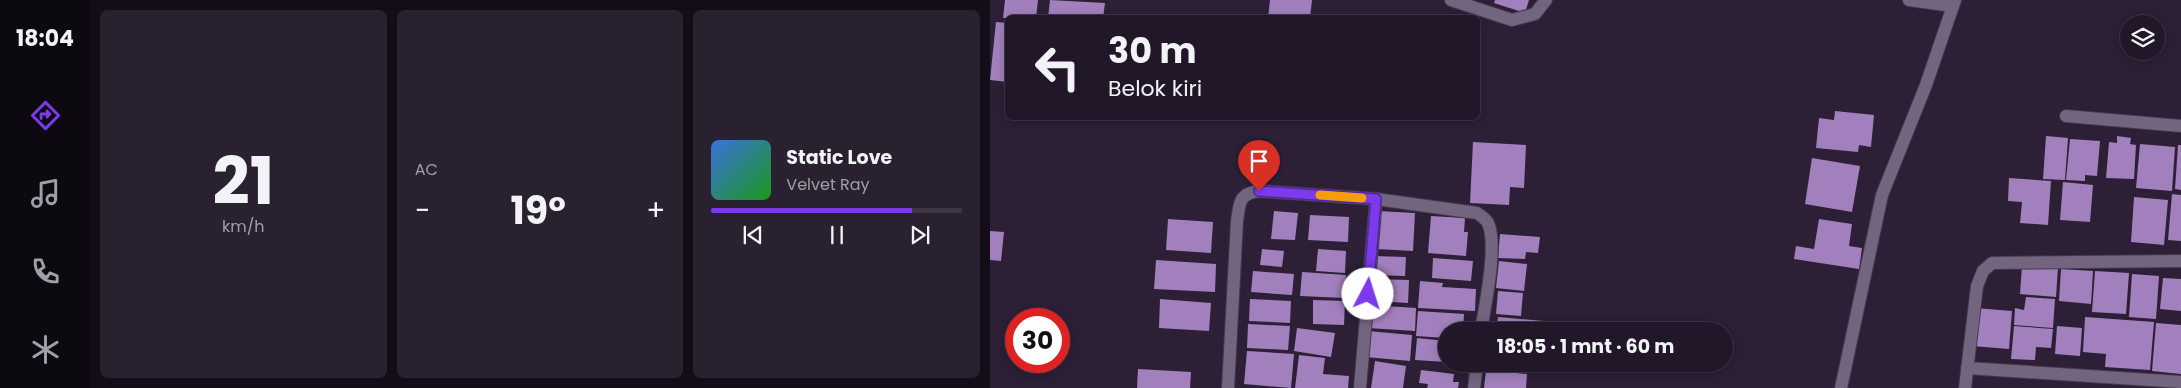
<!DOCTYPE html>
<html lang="id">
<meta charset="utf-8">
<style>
body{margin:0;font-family:Poppins,sans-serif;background:#292030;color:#f1f3f6;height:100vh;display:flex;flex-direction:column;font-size:19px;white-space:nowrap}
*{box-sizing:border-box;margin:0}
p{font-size:16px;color:#a29fa8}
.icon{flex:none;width:28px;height:28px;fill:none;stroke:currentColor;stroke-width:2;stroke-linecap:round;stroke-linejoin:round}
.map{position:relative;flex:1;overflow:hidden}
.sheet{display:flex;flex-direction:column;gap:10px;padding:10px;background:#120d16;width:900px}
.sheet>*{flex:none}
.banner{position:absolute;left:15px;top:15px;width:475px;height:105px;border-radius:8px;box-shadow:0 2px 12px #0003,0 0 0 1px #3e3645;background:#211728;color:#f1f3f6;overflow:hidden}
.buttons{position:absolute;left:1130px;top:15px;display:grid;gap:10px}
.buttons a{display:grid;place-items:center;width:45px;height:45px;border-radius:50%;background:#211728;box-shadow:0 2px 12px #0003,0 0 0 1px #3e3645;font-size:25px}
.speed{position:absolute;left:15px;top:308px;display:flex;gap:10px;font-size:25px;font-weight:700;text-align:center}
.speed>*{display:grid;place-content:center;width:65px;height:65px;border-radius:50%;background:#211728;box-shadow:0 2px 12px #0003,0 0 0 1px #3e3645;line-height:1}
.speed .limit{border:8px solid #d22;background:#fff;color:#111}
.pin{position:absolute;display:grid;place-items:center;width:42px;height:42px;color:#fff;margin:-51px -21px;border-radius:50% 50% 50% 0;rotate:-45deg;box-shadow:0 0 5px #0007}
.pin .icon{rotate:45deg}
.me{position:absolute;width:55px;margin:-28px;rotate:5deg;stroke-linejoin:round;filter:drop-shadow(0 0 4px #0008)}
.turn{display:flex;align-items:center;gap:18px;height:105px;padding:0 20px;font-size:22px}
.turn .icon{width:65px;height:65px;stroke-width:2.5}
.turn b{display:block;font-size:35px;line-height:42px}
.big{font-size:38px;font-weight:700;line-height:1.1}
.sheet .tile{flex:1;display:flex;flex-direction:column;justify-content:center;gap:8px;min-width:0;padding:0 18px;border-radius:8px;background:#292030}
.sheet .dial{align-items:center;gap:0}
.dial b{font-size:65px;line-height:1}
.song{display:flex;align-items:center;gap:15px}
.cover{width:60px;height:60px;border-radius:8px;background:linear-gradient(135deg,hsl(220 70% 55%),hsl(120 70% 35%))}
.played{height:5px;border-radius:2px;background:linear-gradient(90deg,#7c3aed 80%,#3e3645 80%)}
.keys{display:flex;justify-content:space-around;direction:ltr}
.heat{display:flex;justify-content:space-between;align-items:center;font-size:28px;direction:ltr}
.sheet .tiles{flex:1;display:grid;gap:10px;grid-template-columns:repeat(3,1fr)}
.trip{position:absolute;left:448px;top:322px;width:295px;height:50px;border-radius:25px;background:#211728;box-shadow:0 2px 12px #0003,0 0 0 1px #3e3645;font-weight:700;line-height:50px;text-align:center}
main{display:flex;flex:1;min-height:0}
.tab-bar{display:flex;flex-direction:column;width:90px;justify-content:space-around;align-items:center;background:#0d0910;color:#a29fa8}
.tab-bar .icon{width:35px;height:35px}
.tab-bar .current{color:#7c3aed}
.tab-bar b{font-size:22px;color:#f1f3f6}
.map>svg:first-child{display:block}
.building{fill:#a280bd}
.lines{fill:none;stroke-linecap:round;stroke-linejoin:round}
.street-casing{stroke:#453a4d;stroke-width:14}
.street{stroke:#73657f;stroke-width:12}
.route-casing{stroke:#51269a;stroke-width:12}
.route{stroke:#7c3aed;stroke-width:9}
.slow{stroke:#f59e0b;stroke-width:9}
</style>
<main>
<nav class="tab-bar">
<b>18:04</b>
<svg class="icon current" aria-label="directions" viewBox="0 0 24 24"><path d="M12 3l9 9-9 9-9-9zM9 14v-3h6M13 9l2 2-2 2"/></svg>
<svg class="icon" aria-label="music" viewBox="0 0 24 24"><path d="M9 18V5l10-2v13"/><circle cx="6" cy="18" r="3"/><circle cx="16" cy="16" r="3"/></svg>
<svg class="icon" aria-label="phone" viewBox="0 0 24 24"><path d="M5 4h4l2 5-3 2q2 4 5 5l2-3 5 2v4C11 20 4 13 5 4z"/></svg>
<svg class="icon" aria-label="climate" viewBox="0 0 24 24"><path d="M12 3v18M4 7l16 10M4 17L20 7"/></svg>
</nav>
<section class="sheet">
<div class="tiles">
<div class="tile dial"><b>21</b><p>km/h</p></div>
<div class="tile"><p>AC</p>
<div class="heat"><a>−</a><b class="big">19°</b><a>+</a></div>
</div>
<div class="tile">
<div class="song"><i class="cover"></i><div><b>Static Love</b><p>Velvet Ray</p></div></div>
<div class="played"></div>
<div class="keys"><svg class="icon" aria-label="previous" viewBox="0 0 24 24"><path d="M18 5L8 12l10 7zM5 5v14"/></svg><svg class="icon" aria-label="pause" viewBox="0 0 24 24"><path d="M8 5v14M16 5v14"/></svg><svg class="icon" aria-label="next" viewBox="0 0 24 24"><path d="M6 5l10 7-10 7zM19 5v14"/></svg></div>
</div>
</div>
</section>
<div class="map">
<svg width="1191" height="388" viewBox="0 0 1191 388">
<rect width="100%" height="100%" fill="#2c1f36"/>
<g class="building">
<path d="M15,0H48L46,18H13Z"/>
<path d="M60,0L115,3L113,18H58Z"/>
<path d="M280,0H322L320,18H278Z"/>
<path d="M505,0H539L535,13L504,3Z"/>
<path d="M6,22L18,23V82L0,80Z"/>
<path d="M845,111L884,115L881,147L869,145L868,152L826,148L829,118L844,120Z"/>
<path d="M1056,136L1078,138L1075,180L1053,179Z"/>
<path d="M1127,136L1141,138L1140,144L1146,145L1144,179L1116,178L1119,142L1127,143Z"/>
<path d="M1080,139L1110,141L1107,176L1095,175V181L1076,180Z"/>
<path d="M483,142L536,145L534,188L520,187L519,205L480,203Z"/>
<path d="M1150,144L1185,147L1182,191L1146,188Z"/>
<path d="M1188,145H1191V190L1185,189Z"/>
<path d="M822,158L870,166L862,212L815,204Z"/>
<path d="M1019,178L1061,181L1058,225L1030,223L1032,202L1018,201Z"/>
<path d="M1073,182L1103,185L1100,222L1070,220Z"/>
<path d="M1182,194L1191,195V241L1178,240Z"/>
<path d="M1144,197L1178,200L1174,245L1141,242Z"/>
<path d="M284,211L308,213L305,240L281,239Z"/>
<path d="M388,211L425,213L423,251L386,249Z"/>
<path d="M320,215L359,217L358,242L318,240Z"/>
<path d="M441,216L475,218L474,232H478L476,256L438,253Z"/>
<path d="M178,219L223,222L221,253L176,250Z"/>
<path d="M829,219L862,224L859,246L872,248L869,269L804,259L806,246L824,249Z"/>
<path d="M0,231L14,232L11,261L0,260Z"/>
<path d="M510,234L550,237L548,253L536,252L535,259L508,258Z"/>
<path d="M272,249L294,251L292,267L270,265Z"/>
<path d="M328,249L356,251L355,273L326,271Z"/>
<path d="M384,256L416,257L415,276L383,275Z"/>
<path d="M443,258L483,261L481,281L442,278Z"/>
<path d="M166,260L226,264L225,292L164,289Z"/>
<path d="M509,261L537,264L534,291L506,288Z"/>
<path d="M1032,266L1068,268L1066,297L1030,294Z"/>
<path d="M1071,269L1103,271L1101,304L1069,301Z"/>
<path d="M263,271L304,274L302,295L261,292Z"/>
<path d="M1105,271L1139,273L1136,314L1102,312Z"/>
<path d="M312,272L356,275L355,298L310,296Z"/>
<path d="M1142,274L1169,276L1166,319L1139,317Z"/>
<path d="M1173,278L1191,279V311L1170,309Z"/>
<path d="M385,279L419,280L418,303L384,301Z"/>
<path d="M430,281L453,283L452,287L486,289L485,311L428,308Z"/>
<path d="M508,291L533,293L531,316L506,314Z"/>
<path d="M1036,297L1065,299L1063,328L1024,325L1025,308L1034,310Z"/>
<path d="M170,299L221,303L219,331L169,328Z"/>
<path d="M260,299L301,301L300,323L259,321Z"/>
<path d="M323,300L355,301L354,325L323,324Z"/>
<path d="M380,305L426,308L425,331L378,328Z"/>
<path d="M985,308L1022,311L1019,349L982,346Z"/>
<path d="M428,311L474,314L473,331H456V338L426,336Z"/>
<path d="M508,317L554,321V331H506Z"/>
<path d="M1095,317L1164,322L1160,370L1115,367L1116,354L1093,352Z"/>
<path d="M1166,323L1191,325V374L1162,371Z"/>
<path d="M258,324L300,326L298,350L257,348Z"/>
<path d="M1024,326L1063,329L1061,348L1046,347L1045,360L1021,359Z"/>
<path d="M1067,326L1092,328L1090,356L1065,354Z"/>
<path d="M307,328L345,333L341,357L304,351Z"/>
<path d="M378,331L422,335L420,361L376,357Z"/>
<path d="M427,338L456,341V362L425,360Z"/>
<path d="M257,351L304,354L301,388L254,384Z"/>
<path d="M309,355L335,358L333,374L359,376L358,388H305Z"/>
<path d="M385,361L416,366L413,388H381Z"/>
<path d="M498,364H526L525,372L498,369Z"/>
<path d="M148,369L201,372L200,388H147Z"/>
<path d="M431,370L464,374L463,382H469L468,388H437L438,384L429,383Z"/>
<path d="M496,370L537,374L536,388H494Z"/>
</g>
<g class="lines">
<defs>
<g id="street">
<path d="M461,0L522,20L545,14L556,0"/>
<path d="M919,0L963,6"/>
<path d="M1076,116L1191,126"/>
<path d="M977,368L1191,382"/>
<path d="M238,388L247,221C250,203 248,194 269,191L386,199L487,213C491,216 496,219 498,223C508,245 495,305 491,331"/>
<path d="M370,388L386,199"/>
<path d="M484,388L487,364"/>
<path d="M851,388L892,195L936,85L965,0"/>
<path d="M975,388L987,286L993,271L1002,263L1191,261"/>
</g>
</defs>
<use href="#street" class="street-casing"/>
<use href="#street" class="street"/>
</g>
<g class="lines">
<defs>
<path id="route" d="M269,191L386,199L378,294"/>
</defs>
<use href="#route" class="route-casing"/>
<use href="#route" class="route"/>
<path class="slow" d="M330,195L372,198"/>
</g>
</svg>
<div class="buttons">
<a><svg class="icon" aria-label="layers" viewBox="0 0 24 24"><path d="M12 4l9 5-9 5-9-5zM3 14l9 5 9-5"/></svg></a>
</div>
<div class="speed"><div class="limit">30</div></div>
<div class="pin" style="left:269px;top:191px;background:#d93025"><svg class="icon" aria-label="arrive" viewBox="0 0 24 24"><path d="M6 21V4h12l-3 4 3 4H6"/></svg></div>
<svg class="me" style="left:378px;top:294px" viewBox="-20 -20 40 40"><circle r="19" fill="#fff"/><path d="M0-13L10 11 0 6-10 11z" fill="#7c3aed"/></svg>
<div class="trip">18:05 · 1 mnt · 60 m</div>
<div class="banner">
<div class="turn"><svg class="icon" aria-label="left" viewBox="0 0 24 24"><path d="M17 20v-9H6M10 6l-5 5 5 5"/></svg><div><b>30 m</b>Belok kiri</div></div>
</div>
</div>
</main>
